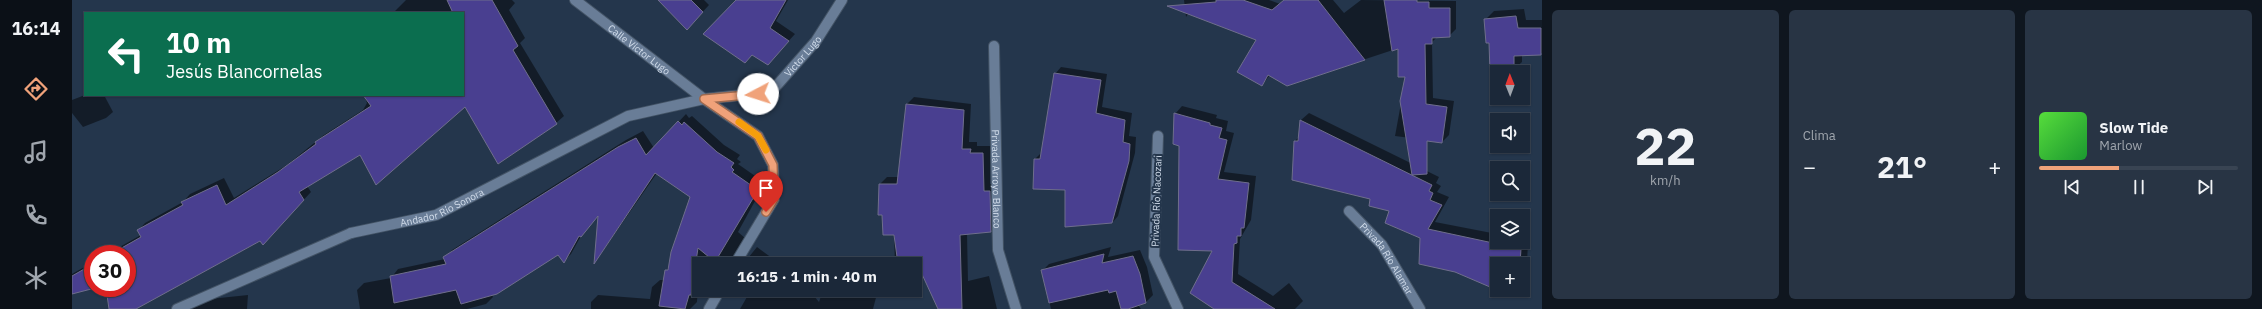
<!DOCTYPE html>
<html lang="es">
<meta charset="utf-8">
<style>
body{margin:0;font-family:"IBM Plex Sans",sans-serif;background:#283444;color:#f1f3f6;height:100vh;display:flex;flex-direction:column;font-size:15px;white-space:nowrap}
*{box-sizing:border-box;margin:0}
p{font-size:13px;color:#a0a6ae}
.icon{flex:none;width:22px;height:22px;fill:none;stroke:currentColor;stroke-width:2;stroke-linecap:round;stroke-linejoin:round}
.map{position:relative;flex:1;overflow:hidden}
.sheet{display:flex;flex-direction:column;gap:10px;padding:10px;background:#0f161f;width:720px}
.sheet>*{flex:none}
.banner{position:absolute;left:12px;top:12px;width:380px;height:84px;border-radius:0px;box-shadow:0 1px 3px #0004,0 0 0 1px #394453;background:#0b6e4f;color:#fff;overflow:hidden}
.needle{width:26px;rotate:359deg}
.controls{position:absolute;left:1418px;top:65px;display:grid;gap:8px}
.controls a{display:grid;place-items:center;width:40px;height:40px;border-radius:0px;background:#1b2839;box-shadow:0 1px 3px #0004,0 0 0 1px #394453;font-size:20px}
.speed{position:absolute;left:12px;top:245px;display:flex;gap:8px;font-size:20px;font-weight:700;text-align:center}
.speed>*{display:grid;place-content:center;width:52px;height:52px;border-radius:50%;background:#1b2839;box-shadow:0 1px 3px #0004,0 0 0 1px #394453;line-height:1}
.speed .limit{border:6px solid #d22;background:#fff;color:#111}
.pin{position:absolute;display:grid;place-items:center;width:34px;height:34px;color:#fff;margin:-41px -17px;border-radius:50% 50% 50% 0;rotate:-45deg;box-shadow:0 0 4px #0007}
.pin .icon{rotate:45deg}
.me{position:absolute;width:44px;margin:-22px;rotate:265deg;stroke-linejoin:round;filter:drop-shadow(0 0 3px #0008)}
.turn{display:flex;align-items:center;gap:14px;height:84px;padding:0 16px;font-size:18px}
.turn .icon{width:52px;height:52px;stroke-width:2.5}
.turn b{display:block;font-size:28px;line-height:34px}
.big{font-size:30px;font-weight:700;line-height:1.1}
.sheet .tile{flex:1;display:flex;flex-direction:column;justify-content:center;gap:6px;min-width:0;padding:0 14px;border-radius:6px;background:#283444}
.sheet .dial{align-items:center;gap:0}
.dial b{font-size:52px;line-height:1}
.song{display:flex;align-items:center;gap:12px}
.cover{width:48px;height:48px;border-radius:6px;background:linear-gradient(135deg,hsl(110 70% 55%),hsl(130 70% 35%))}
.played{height:4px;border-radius:2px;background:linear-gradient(90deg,#f0a27a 40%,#394453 40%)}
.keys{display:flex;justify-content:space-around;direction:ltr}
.heat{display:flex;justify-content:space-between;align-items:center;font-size:22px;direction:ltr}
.sheet .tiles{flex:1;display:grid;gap:10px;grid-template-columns:repeat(3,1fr)}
.trip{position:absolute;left:620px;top:257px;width:230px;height:40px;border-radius:0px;background:#1b2839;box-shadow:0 1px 3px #0004,0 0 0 1px #394453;font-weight:700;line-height:40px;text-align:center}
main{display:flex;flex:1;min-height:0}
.menu{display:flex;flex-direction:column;width:72px;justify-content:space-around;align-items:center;background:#0b1017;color:#a0a6ae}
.menu .icon{width:28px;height:28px}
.menu .current{color:#f0a27a}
.menu b{font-size:18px;color:#f1f3f6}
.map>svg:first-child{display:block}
.shadow{fill:#0007}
.building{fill:#493f90;stroke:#6f6e8c}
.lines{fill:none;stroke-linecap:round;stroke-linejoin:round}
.pedestrian-casing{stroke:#435365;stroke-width:12}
.minor-casing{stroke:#435365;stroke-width:12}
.pedestrian{stroke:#697d97;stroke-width:10}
.minor{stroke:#697d97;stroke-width:10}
.route-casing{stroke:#9c694f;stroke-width:10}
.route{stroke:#f0a27a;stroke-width:7}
.slow{stroke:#f59e0b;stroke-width:7}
.labels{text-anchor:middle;stroke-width:4;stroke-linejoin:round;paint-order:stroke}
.street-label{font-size:10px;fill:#d2ddeb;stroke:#24364c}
</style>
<main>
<nav class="menu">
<b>16:14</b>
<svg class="icon current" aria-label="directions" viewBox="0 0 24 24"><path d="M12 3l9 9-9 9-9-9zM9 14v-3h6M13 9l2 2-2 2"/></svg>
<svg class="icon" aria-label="music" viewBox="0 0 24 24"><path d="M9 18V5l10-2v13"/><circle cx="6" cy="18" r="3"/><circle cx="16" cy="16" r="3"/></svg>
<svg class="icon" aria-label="phone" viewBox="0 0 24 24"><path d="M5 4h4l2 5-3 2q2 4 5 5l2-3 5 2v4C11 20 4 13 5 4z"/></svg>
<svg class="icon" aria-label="climate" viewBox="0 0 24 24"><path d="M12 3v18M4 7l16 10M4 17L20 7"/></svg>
</nav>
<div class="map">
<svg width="1470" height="309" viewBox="0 0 1470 309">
<rect width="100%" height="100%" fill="#24364c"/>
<g class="shadow">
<path d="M334,0H440L443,3L437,10L453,38L448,43L492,116L484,123L394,106L288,153L235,186L239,192L198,236L62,309H56L45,288H55V254H35L69,235L66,231L73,223L111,202L118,194L152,178L162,198L215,165L252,135L291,110L295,103L292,95H391V13H324L323,11Z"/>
<path d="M588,0H632L637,5L615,29Z"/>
<path d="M665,0H716L704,21L723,34L702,57Z"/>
<path d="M1112,0H1197L1208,4L1212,0H1261L1272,13L1289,0L1384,1V29L1377,36L1365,37L1360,42L1361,98L1382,101L1377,135L1370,142L1323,136L1334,76L1327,48L1215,85L1198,75L1190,85L1186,39L1116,14L1114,17Z"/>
<path d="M1452,9L1454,20H1470V53L1450,55V62L1441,70L1418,42L1413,20L1422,11Z"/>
<path d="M989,67L1035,74L1030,107L1060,113L1057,136L1064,137L1063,153L1046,216L1040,223L994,226V189L962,188L963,159L970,152L983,74Z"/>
<path d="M13,95H32L41,112L34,118L11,127L0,113V100Z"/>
<path d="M842,97L899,104L897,142H905V146H918V184H925L926,224L919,231L895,233L896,281L917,276L925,309H867L849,271L843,272V264H823L822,234L808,184L815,177H826L835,104Z"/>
<path d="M1110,106L1145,115L1144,118L1156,121L1154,131L1162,133L1152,172L1184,176L1179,220L1168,239L1166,274L1201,296L1217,283L1231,301L1223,309H1143L1142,250L1108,145L1103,114Z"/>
<path d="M1237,113L1367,177L1364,183L1369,186L1365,192L1377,197L1363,222L1425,234V242L1456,241L1455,264L1451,273V264H1425V288L1349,238L1318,211L1223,141L1227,137L1229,120Z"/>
<path d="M614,114L617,118L620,116L652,145L668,155L665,159L669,162L666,164L693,183L666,232L673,238L666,262L672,263L685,247L708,264H627L625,302L618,309H519V302L526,295L578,299L580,287L588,280H592L619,197L585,173L523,262L527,215L510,234L499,254L492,261L487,253L420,294L421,297L414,304L395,309H288L285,290L292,283L319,278L326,269L373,259L380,250L554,140L571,131L582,148Z"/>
<path d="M1039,247L1036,257L1068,250L1075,267L1081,295L1074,302L1066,305L1069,309H979L970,271L977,264Z"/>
<path d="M21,262V287L0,293V274Z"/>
<path d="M679,290H737L747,302L751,290H806L801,309H668Z"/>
<path d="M1429,290H1441L1438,294Z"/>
<path d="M176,295L175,309H115L138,299Z"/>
</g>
<g class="building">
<path d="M375,0H420L446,46L441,50L485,124L426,164L393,107L304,185L288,155L227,192L232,200L191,245L188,241L64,309H37L34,288H55V254H39L69,237L65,230L111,205L109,202L145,185L154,205L206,172L244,144L243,142L299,106L291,95H391V13H381Z"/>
<path d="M586,0H619L631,12L615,30Z"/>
<path d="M664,0H714L698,28L717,41L696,65L680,55L673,63L631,34Z"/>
<path d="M1144,0H1171L1200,10L1212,0H1246L1293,60L1215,86L1196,75L1190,86L1165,72L1184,40L1095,6L1144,2Z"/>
<path d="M1312,0H1345V2H1357V8H1378V37L1360,38V44H1353L1354,104L1375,107L1370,143L1355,141V174L1340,175L1328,101L1333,77H1326V49L1320,51Z"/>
<path d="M1444,16L1446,28H1469V55L1442,56V71L1418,72L1417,43H1414L1412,19Z"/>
<path d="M982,73L1029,80L1024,113L1053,120L1051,142L1058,144L1057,161L1040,223L993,227V190L961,189L962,159H968Z"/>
<path d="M834,104L892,110L890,149H899L898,153H911L912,191H918L919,232L888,235L890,309H866L849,272L843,273V264H826L822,235H811L810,215H806L807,184H825Z"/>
<path d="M1102,113L1138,123V125L1150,128L1147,138L1155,140L1146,179L1177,183L1172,228H1169V236H1165V243L1162,244L1160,282L1203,309H1142L1118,293L1140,251L1106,250L1107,146L1101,144Z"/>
<path d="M1228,120L1360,185L1357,191L1361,193L1358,200L1370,205L1356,229L1449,249L1448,264H1425V290L1383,272L1347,264L1348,238L1313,223L1317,211L1297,206L1298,199L1220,180L1222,141H1226Z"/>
<path d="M606,121L610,125L612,122L645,152L662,163L659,167L662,170L660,172L686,190L643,262L626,248L619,295H617L613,309L587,306L593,270H596L599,252L618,197L583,173L522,264L526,216L509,237L507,236L492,263L486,255L425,294L389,304L384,290L322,303L318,276L374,264L371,257L546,147L564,138L574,155Z"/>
<path d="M1032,254L1030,263L1061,256L1068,274L1074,303L1056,309H1049L1044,291L1037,293L1036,290L977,303L969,270Z"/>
<path d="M21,264V288H23L0,294V276Z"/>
</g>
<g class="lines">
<defs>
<path id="pedestrian" d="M105,309L279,233"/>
<g id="minor">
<path id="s1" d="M503,0L632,99L686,136L701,165L702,199L663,264"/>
<path id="s2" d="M922,46L926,250L944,309"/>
<path d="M1086,136L1082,257L1106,309"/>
<path id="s3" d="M1277,211L1310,245L1348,309"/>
<path id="s4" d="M279,233L364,215L556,116L632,99L699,92L744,41L770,0"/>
<path d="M637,309L648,290"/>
</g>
</defs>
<use href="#pedestrian" class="pedestrian-casing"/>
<use href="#minor" class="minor-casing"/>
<use href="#pedestrian" class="pedestrian"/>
<use href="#minor" class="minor"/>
</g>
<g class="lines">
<defs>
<path id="route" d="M686,94L632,99L686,136L701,165L702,199L694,212"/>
</defs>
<use href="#route" class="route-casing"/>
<use href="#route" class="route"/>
<path class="slow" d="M667,122L686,136L694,150"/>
</g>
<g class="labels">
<g class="street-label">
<text dy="4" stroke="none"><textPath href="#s1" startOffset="81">Calle Víctor Lugo</textPath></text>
<text dy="4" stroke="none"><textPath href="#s4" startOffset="496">Victor Lugo</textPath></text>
<text dy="4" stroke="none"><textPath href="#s2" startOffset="133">Privada Arroyo Blanco</textPath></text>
<text transform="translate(1084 201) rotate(-88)" y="4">Privada Río Nacozari</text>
<text dy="4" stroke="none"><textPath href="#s4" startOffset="95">Andador Río Sonora</textPath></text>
<text dy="4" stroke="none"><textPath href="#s3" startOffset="61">Privada Río Alamar</textPath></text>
</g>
</g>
</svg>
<div class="controls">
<a><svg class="needle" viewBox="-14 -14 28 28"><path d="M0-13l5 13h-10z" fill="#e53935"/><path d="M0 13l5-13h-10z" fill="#a0a6ae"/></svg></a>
<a><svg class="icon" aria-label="sound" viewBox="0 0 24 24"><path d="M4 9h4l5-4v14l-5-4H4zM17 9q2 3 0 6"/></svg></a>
<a><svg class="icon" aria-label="search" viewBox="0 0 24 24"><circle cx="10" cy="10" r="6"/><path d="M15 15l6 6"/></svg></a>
<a><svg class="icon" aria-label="layers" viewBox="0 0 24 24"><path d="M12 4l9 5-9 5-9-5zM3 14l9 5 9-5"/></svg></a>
<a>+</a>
</div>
<div class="speed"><div class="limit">30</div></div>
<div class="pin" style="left:694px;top:212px;background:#d93025"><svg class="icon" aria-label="arrive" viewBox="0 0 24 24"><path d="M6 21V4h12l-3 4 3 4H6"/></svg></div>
<svg class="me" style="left:686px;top:94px" viewBox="-20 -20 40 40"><circle r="19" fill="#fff"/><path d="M0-13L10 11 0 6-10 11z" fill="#f0a27a"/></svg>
<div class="trip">16:15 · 1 min · 40 m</div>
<div class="banner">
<div class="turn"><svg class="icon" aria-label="left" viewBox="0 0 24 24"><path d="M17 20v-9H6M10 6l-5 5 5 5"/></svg><div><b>10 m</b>Jesús Blancornelas</div></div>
</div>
</div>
<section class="sheet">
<div class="tiles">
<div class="tile dial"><b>22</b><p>km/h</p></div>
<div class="tile"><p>Clima</p>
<div class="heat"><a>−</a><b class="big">21°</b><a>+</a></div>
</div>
<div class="tile">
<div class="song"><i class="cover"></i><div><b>Slow Tide</b><p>Marlow</p></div></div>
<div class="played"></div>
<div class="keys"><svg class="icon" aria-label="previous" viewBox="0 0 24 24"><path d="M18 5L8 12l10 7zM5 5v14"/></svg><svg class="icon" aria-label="pause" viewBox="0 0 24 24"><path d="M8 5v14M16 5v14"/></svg><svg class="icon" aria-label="next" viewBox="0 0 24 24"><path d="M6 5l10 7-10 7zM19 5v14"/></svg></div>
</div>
</div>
</section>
</main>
